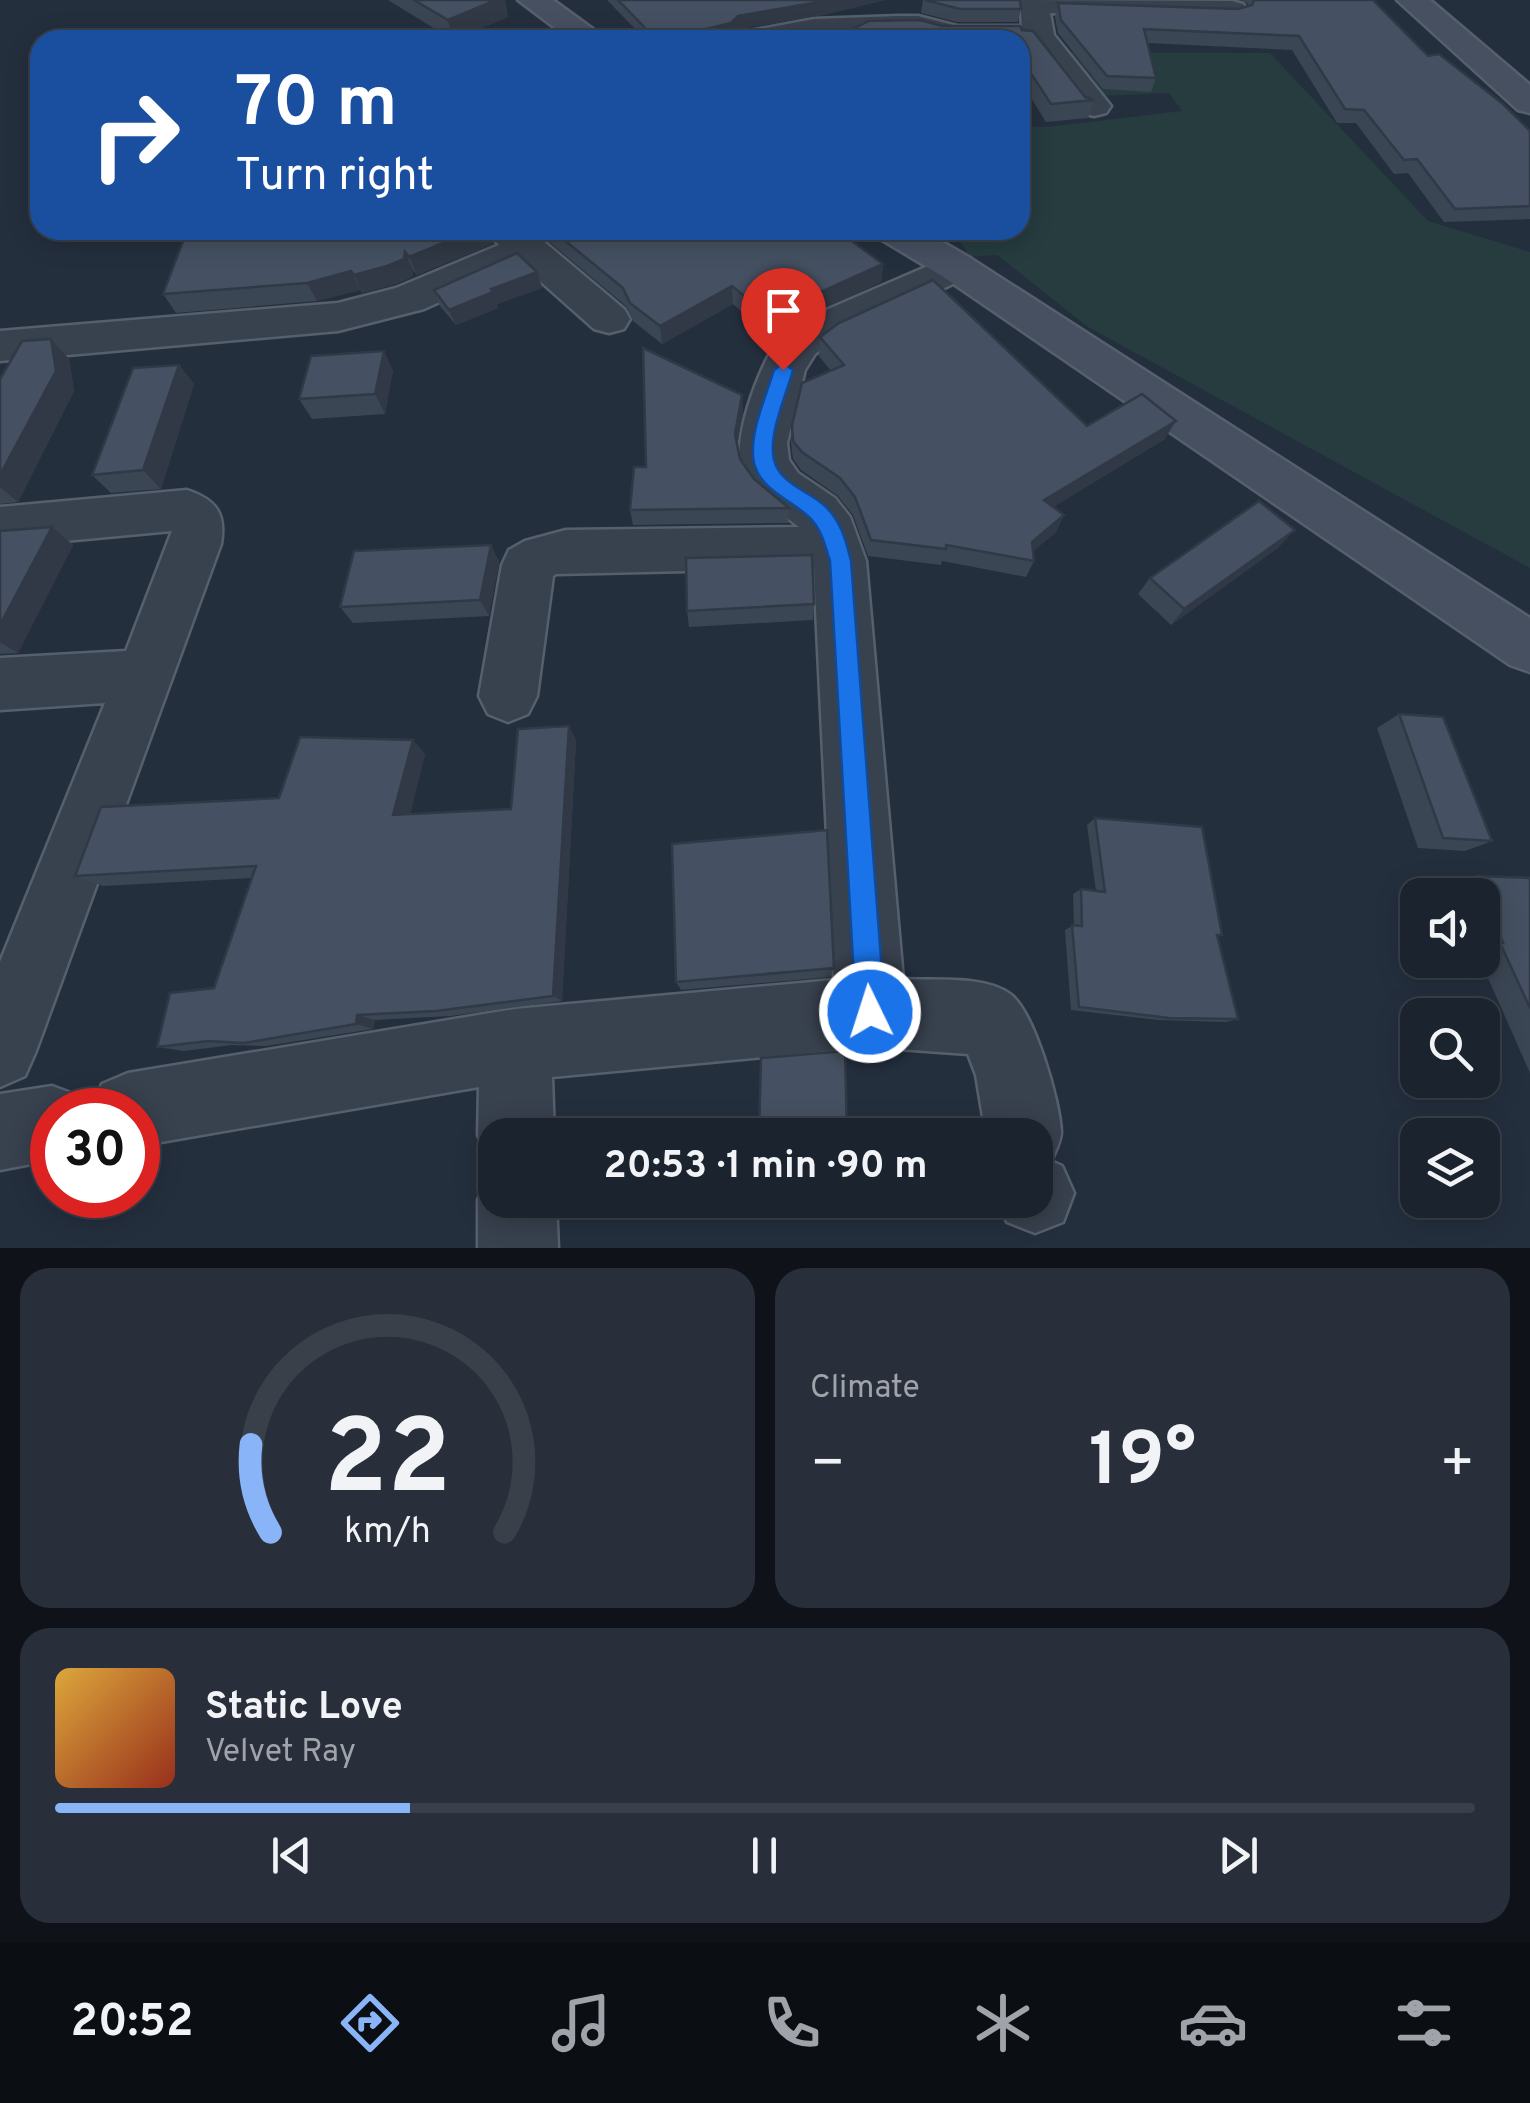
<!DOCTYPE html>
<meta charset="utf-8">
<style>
body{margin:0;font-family:Overpass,sans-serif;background:#282f3a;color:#f1f3f6;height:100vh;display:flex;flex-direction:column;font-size:38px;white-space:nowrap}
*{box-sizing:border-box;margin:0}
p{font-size:32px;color:#a0a4aa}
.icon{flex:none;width:55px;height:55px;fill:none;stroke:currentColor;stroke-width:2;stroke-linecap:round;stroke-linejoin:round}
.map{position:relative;height:1248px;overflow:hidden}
.panel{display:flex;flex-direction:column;gap:20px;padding:20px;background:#0f1319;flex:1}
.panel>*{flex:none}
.hud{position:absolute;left:30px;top:30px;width:1000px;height:210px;border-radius:30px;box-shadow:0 5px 25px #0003,0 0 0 2px #39404a;background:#1a4fa0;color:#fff;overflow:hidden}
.buttons{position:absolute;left:1400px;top:878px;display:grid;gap:20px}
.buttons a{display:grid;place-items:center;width:100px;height:100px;border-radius:20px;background:#1b232e;box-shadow:0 5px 25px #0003,0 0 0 2px #39404a;font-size:50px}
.speed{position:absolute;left:30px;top:1088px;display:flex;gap:20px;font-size:50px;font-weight:700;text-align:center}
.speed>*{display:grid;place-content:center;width:130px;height:130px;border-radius:50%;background:#1b232e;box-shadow:0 5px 25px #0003,0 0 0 2px #39404a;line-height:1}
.speed .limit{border:15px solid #d22;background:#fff;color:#111}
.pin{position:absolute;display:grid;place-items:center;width:85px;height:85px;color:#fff;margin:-102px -42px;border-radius:50% 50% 50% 0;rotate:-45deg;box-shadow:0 0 10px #0007}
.pin .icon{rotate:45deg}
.me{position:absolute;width:110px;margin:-55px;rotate:356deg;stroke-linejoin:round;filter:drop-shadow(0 0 8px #0008)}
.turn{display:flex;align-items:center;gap:35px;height:210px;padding:0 40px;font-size:45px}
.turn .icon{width:130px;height:130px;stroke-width:2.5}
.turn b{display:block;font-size:70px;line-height:85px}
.big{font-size:75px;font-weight:700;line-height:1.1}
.panel .card{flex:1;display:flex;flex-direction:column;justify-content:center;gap:15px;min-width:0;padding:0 35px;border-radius:30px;background:#282f3a}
.panel .dial{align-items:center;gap:0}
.dial svg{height:260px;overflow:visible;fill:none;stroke:#39404a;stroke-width:7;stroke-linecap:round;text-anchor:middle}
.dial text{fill:#f1f3f6;stroke:none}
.song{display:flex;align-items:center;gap:30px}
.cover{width:120px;height:120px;border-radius:15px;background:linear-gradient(135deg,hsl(40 70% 55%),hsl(10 70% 35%))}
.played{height:10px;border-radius:5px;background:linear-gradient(90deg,#8ab4f8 25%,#39404a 25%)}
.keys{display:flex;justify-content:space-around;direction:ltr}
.heat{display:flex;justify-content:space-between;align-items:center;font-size:55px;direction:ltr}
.panel .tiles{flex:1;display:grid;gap:20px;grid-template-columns:1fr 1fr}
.card:last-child{grid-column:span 2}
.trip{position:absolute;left:478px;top:1118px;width:575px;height:100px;border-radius:30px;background:#1b232e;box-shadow:0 5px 25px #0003,0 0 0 2px #39404a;font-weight:700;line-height:100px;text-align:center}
.tab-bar{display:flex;height:160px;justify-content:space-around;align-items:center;background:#0b0e12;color:#a0a4aa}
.tab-bar .icon{width:70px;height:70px}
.tab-bar .current{color:#8ab4f8}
.tab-bar b{font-size:45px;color:#f1f3f6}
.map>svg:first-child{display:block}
.green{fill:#263c3f}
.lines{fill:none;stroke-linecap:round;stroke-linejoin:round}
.street-casing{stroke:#565f6c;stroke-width:5}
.secondary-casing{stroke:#565f6c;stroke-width:5}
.street{fill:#38414e;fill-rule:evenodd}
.secondary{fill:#465061;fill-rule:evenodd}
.wall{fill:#3b4654}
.shaded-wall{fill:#303945}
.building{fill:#455162;stroke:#303945;stroke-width:2.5}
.route{fill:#1a73e8;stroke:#114b97;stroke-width:2.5}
</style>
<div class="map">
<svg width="1530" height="1248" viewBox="0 0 1530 1248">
<rect width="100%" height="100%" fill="#242f3e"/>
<path class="green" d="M1063,52L1270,53L1428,221L1530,252V568L1088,327L997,255L970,257L953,230H1020V126L1046,127L1182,111L1169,93L1097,96Z"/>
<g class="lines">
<defs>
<g id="street">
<path d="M1020,0L1232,1L1243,4L1247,10L1243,16L1232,19L1050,13L1054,35L1111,106L1106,113L1094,116L1082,113L1030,45H1020V40H939L918,34L734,40L739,33L814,19L898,16H918L957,26H1022Z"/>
<path d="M486,230H530L624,309L630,319L624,329L609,333L594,329L522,265L424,309L338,331L0,361V331L338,303L396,288L499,245Z"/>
<path d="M956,254L970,258L976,267L970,276L835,339L815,354L805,370L787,443L789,460L798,473L835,498L850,517L866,561L903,979C935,981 984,975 1010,994C1034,1011 1060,1102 1061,1132C1061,1141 1055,1152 1051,1161L1062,1166L1074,1193L1063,1222L1035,1233L1007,1222L999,1200H1035V1135H986L976,1075L968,1054L871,1047L552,1077L554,1135H495V1164L489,1162L478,1135L479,1087L138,1146V1110H91L102,1084L128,1073L515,1009L834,980L814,568L556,574L553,576L537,696L528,714L508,722L488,714L479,696L502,565L509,550L525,541L566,530L799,527C778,510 748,493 741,464C733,435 763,353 785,332C791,327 799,323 805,319Z"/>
<path d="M187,490C217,500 226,514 221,544L36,1051L25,1076L0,1087V962L105,703L0,710V658L126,651L172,531L0,547V507Z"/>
<path d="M52,1086L79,1096L84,1110H52V1160L0,1170V1094Z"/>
<path d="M495,1170V1200H556L558,1248H478V1200L489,1172Z"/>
</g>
<g id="secondary">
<path d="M518,0H553L608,40H571Z"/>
<path d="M1397,0H1430L1530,85V113L1518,110Z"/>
<path d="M873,230H922L970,258L1530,618V672L1510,665L942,276L879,238Z"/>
</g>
</defs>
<use href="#street" class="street-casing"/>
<use href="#secondary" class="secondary-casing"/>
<use href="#street" class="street"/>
<use href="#secondary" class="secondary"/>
</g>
<g class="wall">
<path d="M388,0H505L508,17L453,40Z"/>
<path d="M607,0H885L823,15L738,29L732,37L719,40H646Z"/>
<path d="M923,0L1021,9L1018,22H957L921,13Z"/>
<path d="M1240,0H1373L1428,56L1530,131V219L1444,222L1408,173L1394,174L1356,123H1337L1292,50L1147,43L1156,78L1151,92L1103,89L1058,33L1055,17L1058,3L1238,9L1249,6L1246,2Z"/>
<path d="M942,26L1022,30L1085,97L1094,100L1088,118L1046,122L1028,93L1020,94V40Z"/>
<path d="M535,230H839L883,264L881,282L792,323L780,309L754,322L733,304L662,344L633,321L626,306Z"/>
<path d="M185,236L493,244L417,275L413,270L412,277L395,284L362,293L360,290L317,301L176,313L163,294Z"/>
<path d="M537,272L542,288L497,304L498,308L456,325L440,306L434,290Z"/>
<path d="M820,337L1087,426L1165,439L1053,507L1064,515L1056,532L1033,551L1034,561L1026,577L942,561L941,565L868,556L853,515L838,496L801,470L793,459L791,443L792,425L831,371L819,356Z"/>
<path d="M51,339L69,359L74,391L18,502L0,504V379Z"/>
<path d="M179,365L194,384L161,489L111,493L92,475Z"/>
<path d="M393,370L385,414L312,419L299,399Z"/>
<path d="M743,412L737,443L740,459L754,479L789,508L788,523L633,525L630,510L646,467Z"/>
<path d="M52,527L73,545L18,653L0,654V531Z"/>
<path d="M491,545L499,562L489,616L353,623L340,607Z"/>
<path d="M1279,547L1171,625L1138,594L1150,578Z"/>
<path d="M814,604L813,620L689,627L687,611Z"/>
<path d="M1399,714L1492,841L1465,851L1418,848L1377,728Z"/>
<path d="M413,740L425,754L410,814L511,809L576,740L562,1001L450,1016L375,1020L373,1029L266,1046L232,1045L184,1051L157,1047L214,988L252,878L103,886L75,876L279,798Z"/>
<path d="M1095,818L1222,935L1218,937L1238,1019L1226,1022L1159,1020L1071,1010L1065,930L1074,925L1073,894L1081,889L1096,891L1087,825Z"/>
<path d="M1477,876L1530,878V1073L1480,960H1482V895H1458L1454,884Z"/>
<path d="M834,968L830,977L681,990L676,982Z"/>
</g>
<g class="shaded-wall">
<path d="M496,0H505L508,17L453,40L448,20Z"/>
<path d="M830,0H885L823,15L738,29L732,37L719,40H661L738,16Z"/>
<path d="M475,230H489L493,244L417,275L409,257Z"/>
<path d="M405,252L413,270L412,277L395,284L362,293L354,275Z"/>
<path d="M883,264L881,282L792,323V305Z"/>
<path d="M351,271L360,290L317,301L307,283Z"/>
<path d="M537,272L542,288L497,304L498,308L456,325L449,310L491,289Z"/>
<path d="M732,286L733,304L662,344L660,326Z"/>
<path d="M780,291V309L754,322V304Z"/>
<path d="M51,339L69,359L74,391L18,502L0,487V475Z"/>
<path d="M384,351L393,370L385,414L375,394Z"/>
<path d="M179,365L194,384L161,489L143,470Z"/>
<path d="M742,395L743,412L736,450L735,434Z"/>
<path d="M1176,421L1165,439L1037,517L1044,500Z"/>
<path d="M1064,515L1056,532L1025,558L1032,542Z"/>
<path d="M52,527L73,545L18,653L0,642V625Z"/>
<path d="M1295,530L1279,547L1171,625L1184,609Z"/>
<path d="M491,545L499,562L489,616L480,600Z"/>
<path d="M569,726L576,740L562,1001L553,996Z"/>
<path d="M413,740L425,754L407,827L393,815Z"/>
<path d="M357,1015L375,1020L373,1029L356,1024Z"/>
</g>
<g class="building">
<path d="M414,0H496L448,20Z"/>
<path d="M618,0H830L738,16L731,23L661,40H657Z"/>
<path d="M925,0H1020L1021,9H960Z"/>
<path d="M1254,0H1373L1428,56L1439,54L1503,104L1530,131V206L1455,209L1417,159L1404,160L1364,110L1345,109L1299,36L1144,29L1156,78L1107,76L1061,20L1058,3L1238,9L1252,5Z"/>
<path d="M920,20L942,26H1020L1022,30L1033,31L1085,97L1094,100L1051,104L1032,75L1020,76V40H830L869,21Z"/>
<path d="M253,230H475L409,257L405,252L404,259L387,266L354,275L351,271L307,283L163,294L185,236L236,235Z"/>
<path d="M552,230H837L883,264L792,305L780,291L754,304L732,286L660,326L630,303L623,288Z"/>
<path d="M517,253L537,272L491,289L493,292L449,310L434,290Z"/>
<path d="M933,280L1087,426L1142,394L1176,421L1044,500L1064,515L1032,542L1034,561L946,545V549L871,540L855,497L840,478L802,452L793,441L792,425L802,383L844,365L820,337L839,323Z"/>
<path d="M51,339L56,371L0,475V379L22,341Z"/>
<path d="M643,348L742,395L735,434L740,459L754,479L789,508L630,510L634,467H646Z"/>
<path d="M384,351L375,394L299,399L311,356Z"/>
<path d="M179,365L143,470L92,475L133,368Z"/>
<path d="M1259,501L1295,530L1184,609L1150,578Z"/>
<path d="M52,527L0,625V531Z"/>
<path d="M491,545L480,600L340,607L354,551Z"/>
<path d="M812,555L814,604L687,611L686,558Z"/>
<path d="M1399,714L1443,717L1492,841L1443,838Z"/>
<path d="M569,726L553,996L436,1011L357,1015L356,1024L244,1043L208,1041L157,1047L170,993L214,988L256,866L75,876L101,807L279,798L300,737L413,740L393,815L511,809L518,729Z"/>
<path d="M1095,818L1202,827L1222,935H1217L1238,1019L1169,1018L1079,1007L1072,925L1082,926L1081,889L1105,892Z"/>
<path d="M827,830L834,968L676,982L672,844Z"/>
<path d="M1477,876L1530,878V1008L1500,943H1503Z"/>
<path d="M845,1051L847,1135H759L761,1058Z"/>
</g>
<path class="route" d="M783,363L793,370C786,396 768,434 774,460C780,484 809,491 825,506C841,521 846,541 851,561L885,1012L881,1022L870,1026L860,1022L856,1012L830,561C825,546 822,530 810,518C792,500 761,491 754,463C748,435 766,397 774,370Z"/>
</svg>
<div class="buttons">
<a><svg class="icon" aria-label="sound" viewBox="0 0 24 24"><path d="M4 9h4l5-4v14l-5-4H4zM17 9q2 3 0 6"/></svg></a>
<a><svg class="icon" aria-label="search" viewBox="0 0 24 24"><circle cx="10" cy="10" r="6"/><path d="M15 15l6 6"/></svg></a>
<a><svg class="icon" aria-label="layers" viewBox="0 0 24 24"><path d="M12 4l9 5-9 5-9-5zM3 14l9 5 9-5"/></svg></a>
</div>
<div class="speed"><div class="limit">30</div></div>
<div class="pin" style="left:783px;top:370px;background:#d93025"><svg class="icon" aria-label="arrive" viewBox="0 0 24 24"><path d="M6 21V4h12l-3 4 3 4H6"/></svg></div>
<svg class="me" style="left:870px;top:1012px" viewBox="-20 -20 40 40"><circle r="17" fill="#1a73e8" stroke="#fff" stroke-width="3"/><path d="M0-11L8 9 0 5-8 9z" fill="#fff"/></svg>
<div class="trip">20:53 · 1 min · 90 m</div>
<div class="hud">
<div class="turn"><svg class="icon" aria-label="right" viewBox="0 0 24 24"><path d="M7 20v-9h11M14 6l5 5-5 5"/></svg><div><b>70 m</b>Turn right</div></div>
</div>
</div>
<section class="panel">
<div class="tiles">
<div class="card dial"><svg viewBox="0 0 100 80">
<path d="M14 69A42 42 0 1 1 86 69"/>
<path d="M14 69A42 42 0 0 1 8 42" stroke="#8ab4f8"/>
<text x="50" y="56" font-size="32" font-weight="700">22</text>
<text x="50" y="72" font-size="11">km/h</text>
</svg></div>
<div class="card"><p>Climate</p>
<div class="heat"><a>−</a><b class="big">19°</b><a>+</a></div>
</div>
<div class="card">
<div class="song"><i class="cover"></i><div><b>Static Love</b><p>Velvet Ray</p></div></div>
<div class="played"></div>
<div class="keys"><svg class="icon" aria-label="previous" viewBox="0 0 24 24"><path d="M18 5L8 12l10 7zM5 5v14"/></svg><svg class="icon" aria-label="pause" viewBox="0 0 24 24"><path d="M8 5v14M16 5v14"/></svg><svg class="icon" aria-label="next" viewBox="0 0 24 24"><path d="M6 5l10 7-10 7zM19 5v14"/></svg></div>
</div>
</div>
</section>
<nav class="tab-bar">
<b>20:52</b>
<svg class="icon current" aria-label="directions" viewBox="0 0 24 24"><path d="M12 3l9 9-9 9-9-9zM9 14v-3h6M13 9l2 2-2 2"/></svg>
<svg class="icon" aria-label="music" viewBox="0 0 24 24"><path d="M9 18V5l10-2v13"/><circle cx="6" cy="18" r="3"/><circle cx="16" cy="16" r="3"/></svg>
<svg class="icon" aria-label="phone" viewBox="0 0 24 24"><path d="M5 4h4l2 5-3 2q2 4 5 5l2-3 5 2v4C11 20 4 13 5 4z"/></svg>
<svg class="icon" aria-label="climate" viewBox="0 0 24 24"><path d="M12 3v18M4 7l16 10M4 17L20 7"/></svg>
<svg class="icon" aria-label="car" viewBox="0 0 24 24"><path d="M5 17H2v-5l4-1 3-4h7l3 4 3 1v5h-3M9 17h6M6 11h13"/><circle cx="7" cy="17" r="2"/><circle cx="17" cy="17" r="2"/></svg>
<svg class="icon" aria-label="filters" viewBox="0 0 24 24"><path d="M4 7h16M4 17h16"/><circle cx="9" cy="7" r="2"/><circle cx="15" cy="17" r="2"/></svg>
</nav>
